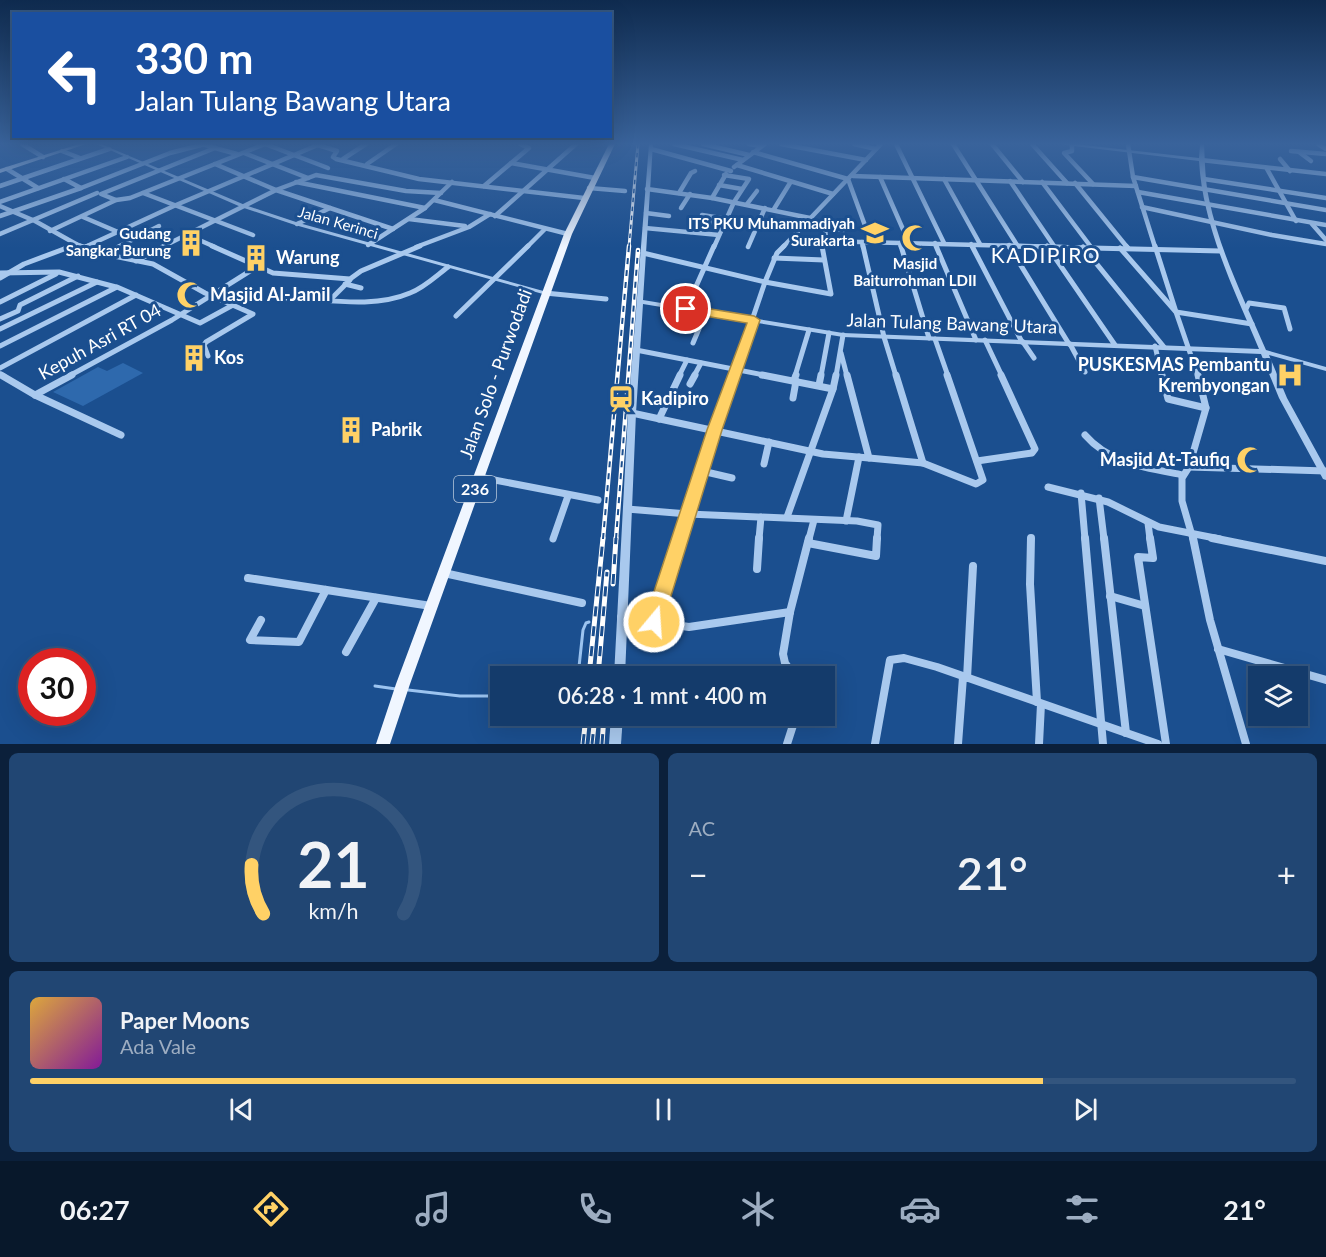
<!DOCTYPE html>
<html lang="id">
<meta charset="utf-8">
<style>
body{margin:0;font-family:Lato,sans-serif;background:#214673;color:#f1f3f6;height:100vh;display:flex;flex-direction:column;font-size:22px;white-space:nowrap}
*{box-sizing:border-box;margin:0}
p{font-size:20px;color:#9dadc1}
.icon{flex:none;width:33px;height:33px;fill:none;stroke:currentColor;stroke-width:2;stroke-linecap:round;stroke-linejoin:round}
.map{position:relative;height:744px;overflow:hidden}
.drawer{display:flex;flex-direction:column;gap:9px;padding:9px;background:#0b203b;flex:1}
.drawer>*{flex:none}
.guide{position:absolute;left:12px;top:12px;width:600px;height:126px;border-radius:0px;box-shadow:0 6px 24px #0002,0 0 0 2px #33557e;background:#1a4fa0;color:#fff;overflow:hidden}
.fabs{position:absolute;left:1248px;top:666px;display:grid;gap:12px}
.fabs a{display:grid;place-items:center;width:60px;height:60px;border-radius:0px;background:#143b6b;box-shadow:0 6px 24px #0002,0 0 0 2px #33557e;font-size:30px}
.speed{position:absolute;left:18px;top:648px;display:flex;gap:12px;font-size:30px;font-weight:700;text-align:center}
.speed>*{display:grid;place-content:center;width:78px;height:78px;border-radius:50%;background:#143b6b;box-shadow:0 6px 24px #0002,0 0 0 2px #33557e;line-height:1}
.speed .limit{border:9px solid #d22;background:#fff;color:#111}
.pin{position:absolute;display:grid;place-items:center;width:51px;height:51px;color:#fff;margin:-26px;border:3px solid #fff;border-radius:50%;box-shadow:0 2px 6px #0007}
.me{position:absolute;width:66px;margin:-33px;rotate:18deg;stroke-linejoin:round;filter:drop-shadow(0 0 4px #0008)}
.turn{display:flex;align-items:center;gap:21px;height:126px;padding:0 24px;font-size:27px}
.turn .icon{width:78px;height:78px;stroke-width:2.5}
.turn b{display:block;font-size:42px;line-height:51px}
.big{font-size:45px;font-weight:600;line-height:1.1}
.drawer .tile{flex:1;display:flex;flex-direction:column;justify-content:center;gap:9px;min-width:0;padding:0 21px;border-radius:9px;background:#214673}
.drawer .dial{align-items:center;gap:0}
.dial svg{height:156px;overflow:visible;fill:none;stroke:#33557e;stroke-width:7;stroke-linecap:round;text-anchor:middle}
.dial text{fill:#f1f3f6;stroke:none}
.song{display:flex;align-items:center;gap:18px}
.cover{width:72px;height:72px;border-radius:9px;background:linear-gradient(135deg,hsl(40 70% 55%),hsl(290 70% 35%))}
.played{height:6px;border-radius:3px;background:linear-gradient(90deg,#ffd166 80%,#33557e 80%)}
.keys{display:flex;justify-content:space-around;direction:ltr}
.heat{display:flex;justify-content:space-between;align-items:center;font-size:33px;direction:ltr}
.drawer .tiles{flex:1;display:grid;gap:9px;grid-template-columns:1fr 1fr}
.tile:last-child{grid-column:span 2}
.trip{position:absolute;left:490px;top:666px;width:345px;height:60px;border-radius:0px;background:#143b6b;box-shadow:0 6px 24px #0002,0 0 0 2px #33557e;font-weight:600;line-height:60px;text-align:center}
.menu{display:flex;height:96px;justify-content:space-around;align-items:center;background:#08182b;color:#9dadc1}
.menu .icon{width:42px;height:42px}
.menu .active{color:#ffd166}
.menu b{font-size:27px;color:#f1f3f6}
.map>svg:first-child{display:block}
.green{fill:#2e69ad}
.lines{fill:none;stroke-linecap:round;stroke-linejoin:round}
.stream{stroke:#9cc4f0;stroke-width:3}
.minor-far3{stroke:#a9c9ee;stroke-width:4.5}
.minor-far2{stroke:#a9c9ee;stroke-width:5}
.minor-far1{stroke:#a9c9ee;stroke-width:7}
.minor{stroke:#a9c9ee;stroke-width:8}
.tertiary{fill:#a9c9ee;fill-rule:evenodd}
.secondary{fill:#d6e6fa;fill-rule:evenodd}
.primary{fill:#f0f6ff;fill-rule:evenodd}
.rail-far2-casing{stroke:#fff;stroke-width:3}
.rail-far1-casing{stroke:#fff;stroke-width:4.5}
.rail-casing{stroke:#fff;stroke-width:5}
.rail-far2{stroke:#1b4f8f;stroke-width:1.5;stroke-dasharray:4.5;stroke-linecap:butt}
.rail-far1{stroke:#1b4f8f;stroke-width:2;stroke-dasharray:6;stroke-linecap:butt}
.rail{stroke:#1b4f8f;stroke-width:3;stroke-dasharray:10;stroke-linecap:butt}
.route{fill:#ffd166;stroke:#a68842;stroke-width:1.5}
.labels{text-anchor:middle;stroke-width:6;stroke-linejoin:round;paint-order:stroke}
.far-street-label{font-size:15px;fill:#fff;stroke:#1b4f8f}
.far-poi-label{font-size:15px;font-weight:bold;fill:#fff;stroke:#1b4f8f;text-anchor:end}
.shield{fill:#1b4f8f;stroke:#bbcadd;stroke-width:1.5}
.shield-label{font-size:16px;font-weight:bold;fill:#fff}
.poi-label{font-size:18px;font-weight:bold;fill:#fff;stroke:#1b4f8f;text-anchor:start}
.street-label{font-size:18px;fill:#fff;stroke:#1b4f8f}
.quarter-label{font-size:21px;letter-spacing:1.5px;fill:#fff;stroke:#1b4f8f}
</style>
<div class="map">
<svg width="1326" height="744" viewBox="0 0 1326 744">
<rect width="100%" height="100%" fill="#1b4f8f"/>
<path class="green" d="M123,363L143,373L83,406L53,392L98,367L107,371Z"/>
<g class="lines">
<g class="stream">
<path d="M627,623L648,625"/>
<path d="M578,676L583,630L586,623L589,622"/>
<path d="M375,686L396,689"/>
<path d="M408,690L460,696H501"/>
</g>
<g class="minor-far3">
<path d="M22,144L43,157"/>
<path d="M265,144L328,168"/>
<path d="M315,144L337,151L333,157L336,159L419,179L584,198"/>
<path d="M674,144L743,160"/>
<path d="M703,144L749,155"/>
<path d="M749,144L761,146"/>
<path d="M781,144L866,160"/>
<path d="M854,144L876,149"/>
<path d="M896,144L944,243"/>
<path d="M953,144L1017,245"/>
<path d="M992,144L1023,182"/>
<path d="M1032,144L1067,183"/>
<path d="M1128,144L1133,177L1155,247"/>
<path d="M1318,144L1326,149"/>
<path d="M1072,145V151L1064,153L1093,184"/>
<path d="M215,148L237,154"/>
<path d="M651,149L731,171"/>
<path d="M62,151L80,158"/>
<path d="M1291,151L1326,154"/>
<path d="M753,152L848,179L871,242"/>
<path d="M1299,152L1311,161"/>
<path d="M244,153L308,178"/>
<path d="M343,159L366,144"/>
<path d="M1280,159L1290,171"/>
<path d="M1201,160L1326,174"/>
<path d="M511,163L595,178"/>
<path d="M215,164L276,190L393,229"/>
<path d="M367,164L396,144"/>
<path d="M737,165L833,194"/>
<path d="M734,167L765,144"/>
<path d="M7,169L38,188"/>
<path d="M1267,169L1296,221"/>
<path d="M853,176L1136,186"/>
<path d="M880,177L909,243"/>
<path d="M1133,177L1326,210"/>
<path d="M944,179L980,244"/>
<path d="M1204,179L1326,198"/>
<path d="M1010,181L1054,246"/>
<path d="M296,182L425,208"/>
<path d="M1042,182L1091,247"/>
<path d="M1075,183L1127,247"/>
<path d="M719,185L742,189"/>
<path d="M0,186L109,149"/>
<path d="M484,186L529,148L520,144"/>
<path d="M81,188L170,153L205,144"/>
<path d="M589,188L625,191"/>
<path d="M647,189L712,198L810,218"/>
<path d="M1138,192L1326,225"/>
<path d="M143,193L253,235"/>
<path d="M679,193L691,173L695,171"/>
<path d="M712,198L726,174"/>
<path d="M116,200L101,194L215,148L203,144"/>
<path d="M434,200L568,234"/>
<path d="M0,202L127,157"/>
<path d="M747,204L757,191"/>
<path d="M0,206L35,221L76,244"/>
<path d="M1142,207L1272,235L1326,244"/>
<path d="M681,208L690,194"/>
<path d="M774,209L790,183"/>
<path d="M646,213L669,216"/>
<path d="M702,215L727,219"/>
<path d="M0,216L81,188L64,179"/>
<path d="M495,216L576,144"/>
<path d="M83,217L118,232"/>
<path d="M409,219L465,226"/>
<path d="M706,222L724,224"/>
<path d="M297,224L330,208"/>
<path d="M1312,224L1326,240"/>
<path d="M645,228L719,235"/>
<path d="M50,231L116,200L130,198L265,144"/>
<path d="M691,232L694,222"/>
<path d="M0,234L97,193"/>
<path d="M188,235L215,247"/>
<path d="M791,241H821"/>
<path d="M826,241L825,227L844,230"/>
<path d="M862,242L863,247"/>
<path d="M900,243L901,247"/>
<path d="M935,243L937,247"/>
<path d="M971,244L973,247"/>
<path d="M368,245L425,208L452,182"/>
<path d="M1009,245L1010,247"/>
<path d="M68,247L76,244L84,247"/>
<path d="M85,247L176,205L320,144"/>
<path d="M118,247L159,226"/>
<path d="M162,247L276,190L316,175L406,191L441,193"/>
<path d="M416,247L469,227L490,214"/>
<path d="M527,247L545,229"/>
<path d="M714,247L734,202L749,179L724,175"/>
<path d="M748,247L765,208"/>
<path d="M783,247L881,144"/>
<path d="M822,247L821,241L1062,247"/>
</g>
<g class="minor-far2">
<path d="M80,246L104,254L153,264L205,293L253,314L206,342L204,345L208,356"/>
<path d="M212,246L273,273L350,279L361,271L420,246"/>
<path d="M863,246L884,337L896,376"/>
<path d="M901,246L929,338"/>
<path d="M936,246L976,340"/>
<path d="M972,246L1022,342"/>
<path d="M1002,246L1221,251"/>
<path d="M1009,246L1069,344"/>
<path d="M1047,246L1115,345"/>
<path d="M1126,246L1128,248"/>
<path d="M1155,246L1176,312L1252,324"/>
<path d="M85,247L88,246"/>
<path d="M1083,247L1164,347"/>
<path d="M1120,248L1176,312L1198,376"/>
<path d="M643,253L765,282L777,253L784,246"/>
<path d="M105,254L121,246"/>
<path d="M774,258L824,260"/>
<path d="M136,261L165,246"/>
<path d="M0,273L59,272L116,287"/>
<path d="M0,278L24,264L72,246"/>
<path d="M345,284L361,288"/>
<path d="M545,293L606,299"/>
<path d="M286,298C325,299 373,309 410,293C424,288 436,276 448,267"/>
<path d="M331,299L350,280"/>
<path d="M0,302L56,274"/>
<path d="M686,309L714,246"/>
<path d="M1246,309L1249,303L1284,308L1290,329"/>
<path d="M456,316L528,246"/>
<path d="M0,319L18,311L20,305L78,276"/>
<path d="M0,329L97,282"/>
<path d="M935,339L948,376"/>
<path d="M985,340L1002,376"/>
<path d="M1023,342L1034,358"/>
<path d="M693,343L706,312"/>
<path d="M1070,344L1085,372"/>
<path d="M0,346L117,287L200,323L233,305"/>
<path d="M1155,346L1162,376"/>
<path d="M636,350L769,376"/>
<path d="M841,353L847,376"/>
<path d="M0,368L136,295"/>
<path d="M0,374L4,376"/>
<path d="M69,376L172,320L258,266"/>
<path d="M679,376L687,360"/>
<path d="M694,376L701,363"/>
<path d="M733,376L765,282L831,294L822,246"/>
<path d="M795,376L809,330"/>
<path d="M821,376L829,333"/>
<path d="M836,376L843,335"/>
</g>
<g class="minor-far1">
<path d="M1,375L35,395L121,435"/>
<path d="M762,375L833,389L787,517"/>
<path d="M847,375L869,458L923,463L976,484L983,480L947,375"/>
<path d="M896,375L923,463"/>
<path d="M1162,375L1168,399L1206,408"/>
<path d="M794,380L796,375"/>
<path d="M690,384L695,375"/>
<path d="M819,385L821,375"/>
<path d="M833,389L836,375"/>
<path d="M35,395L72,375"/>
<path d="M793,398L796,381"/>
<path d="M632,413L823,454L869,458"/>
<path d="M659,419L680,375"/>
<path d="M1085,435C1110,464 1148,468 1183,475"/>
<path d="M977,461L1032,453L1035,449L1001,375"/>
<path d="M764,464L769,442"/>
<path d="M1189,467L1326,471"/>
<path d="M702,471L732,478"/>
<path d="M479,477L598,500"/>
<path d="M1048,487L1108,502L1159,527L1220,539"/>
<path d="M1081,493L1085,539"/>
<path d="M1099,498L1104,539"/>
<path d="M627,509L688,514L857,521L878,525L877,539"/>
<path d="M846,521L859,457"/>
<path d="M1148,523L1150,539"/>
<path d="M553,539L568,496"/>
<path d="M680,539L734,375"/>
<path d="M759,539L761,517"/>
<path d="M809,539L814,520"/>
<path d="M1193,539L1182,501V478L1189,467L1206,408L1198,375"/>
</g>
<g class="minor">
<path d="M1031,538L1030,584L1037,702"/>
<path d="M1085,538L1103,744"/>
<path d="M1104,538L1126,733"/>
<path d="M1150,538L1153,558L1138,557L1166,744"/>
<path d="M1193,538L1210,620L1246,744"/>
<path d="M1212,538L1326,561"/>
<path d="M808,543L876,556L877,538"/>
<path d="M757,569L759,538"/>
<path d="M444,573L582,603"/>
<path d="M248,578L431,606"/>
<path d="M1110,596L1145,606"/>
<path d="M621,617L654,622L681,538"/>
<path d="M261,620L250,640L299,642L326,590"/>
<path d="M654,622L689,627L790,612"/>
<path d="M1218,649L1326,680"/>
<path d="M346,652L376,598"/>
<path d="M794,676L785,663L783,654L790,612L809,538"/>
<path d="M967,678L973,566"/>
<path d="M787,744L796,716"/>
<path d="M875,744L890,660L904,658L937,667L1158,744"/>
<path d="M958,744L963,677"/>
<path d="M1039,744L1041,704"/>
</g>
<g class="tertiary">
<path d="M96,144H101L245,205L299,223L547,292L548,293L545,295L543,294L295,225L241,207Z"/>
<path d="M649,144H653L643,300L843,333L1259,349C1234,289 1203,228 1199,161L1066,145L1064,144H1075L1199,158L1200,144H1204C1205,162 1205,180 1209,199C1220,252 1245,301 1266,350L1326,367V371L1269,355L1287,398L1326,469V480L1323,479L1279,398L1261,354L843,337L643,304L636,413L625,676H614L628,413Z"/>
<path d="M611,716H623L621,744H609Z"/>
</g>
<path class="secondary" d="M79,144H86L0,173V169Z"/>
<path class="primary" d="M609,144H615L572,234L410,684L390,744H376L396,684L564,234Z"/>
<defs>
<path id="rail-far2" d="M629,247L638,144"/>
<g id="rail-far1">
<path d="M603,539L629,246"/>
<path d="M616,539L638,250"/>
</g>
<g id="rail">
<path d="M613,584L616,538"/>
<path d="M589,676L603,538"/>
<path d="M598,676L607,572"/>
<path d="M583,744L586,716"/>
<path d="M592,744L595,716"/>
<path d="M602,744L604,716"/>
</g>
</defs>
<use href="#rail-far2" class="rail-far2-casing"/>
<use href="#rail-far1" class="rail-far1-casing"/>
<use href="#rail" class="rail-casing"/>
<use href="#rail-far2" class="rail-far2"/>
<use href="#rail-far1" class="rail-far1"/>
<use href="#rail" class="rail"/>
</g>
<linearGradient id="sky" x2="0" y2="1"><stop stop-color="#0f2b4f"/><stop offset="0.58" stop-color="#39639b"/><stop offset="1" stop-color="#39639b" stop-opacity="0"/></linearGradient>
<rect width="1326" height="248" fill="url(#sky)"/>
<path class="route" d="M686,305L754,316L760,320L722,430L663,622L660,628L654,631L647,628L644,622L707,430L747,323L681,312V306Z"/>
<defs>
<symbol id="university-bare" viewBox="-9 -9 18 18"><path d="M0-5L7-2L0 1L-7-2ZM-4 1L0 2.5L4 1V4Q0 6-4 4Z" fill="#ffd166" stroke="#1b4f8f" stroke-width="2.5" paint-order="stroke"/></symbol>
<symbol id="mosque-bare" viewBox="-9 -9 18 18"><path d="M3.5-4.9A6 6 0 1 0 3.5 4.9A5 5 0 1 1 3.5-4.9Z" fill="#ffd166" stroke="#1b4f8f" stroke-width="2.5" paint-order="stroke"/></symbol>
<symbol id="building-bare" viewBox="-9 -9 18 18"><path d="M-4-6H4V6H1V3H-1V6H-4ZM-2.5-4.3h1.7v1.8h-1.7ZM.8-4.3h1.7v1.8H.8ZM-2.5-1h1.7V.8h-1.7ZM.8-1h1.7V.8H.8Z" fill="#ffd166" stroke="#1b4f8f" stroke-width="2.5" paint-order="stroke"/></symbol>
<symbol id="hospital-bare" viewBox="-9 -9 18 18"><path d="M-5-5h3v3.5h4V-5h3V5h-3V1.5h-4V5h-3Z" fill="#ffd166" stroke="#1b4f8f" stroke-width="2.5" paint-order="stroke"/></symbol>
<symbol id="station-bare" viewBox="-9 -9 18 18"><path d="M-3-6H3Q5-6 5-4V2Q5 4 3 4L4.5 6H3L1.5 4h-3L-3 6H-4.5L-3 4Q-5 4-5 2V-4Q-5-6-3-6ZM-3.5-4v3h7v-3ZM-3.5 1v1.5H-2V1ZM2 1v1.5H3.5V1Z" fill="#ffd166" stroke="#1b4f8f" stroke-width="2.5" paint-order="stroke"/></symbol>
</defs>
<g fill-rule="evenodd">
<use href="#university-bare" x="856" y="214" width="38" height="38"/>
<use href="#mosque-bare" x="896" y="219" width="38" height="38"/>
<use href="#building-bare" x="172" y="224" width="38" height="38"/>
<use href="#building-bare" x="237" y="239" width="38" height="38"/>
<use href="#mosque-bare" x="171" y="276" width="38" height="38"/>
<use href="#building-bare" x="175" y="339" width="38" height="38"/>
<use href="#hospital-bare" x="1271" y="356" width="38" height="38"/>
<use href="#station-bare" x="602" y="380" width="38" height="38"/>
<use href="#building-bare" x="332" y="411" width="38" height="38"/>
<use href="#mosque-bare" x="1231" y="441" width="38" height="38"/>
</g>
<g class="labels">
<g class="far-street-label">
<text transform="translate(338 223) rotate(16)" y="5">Jalan Kerinci</text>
</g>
<g class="far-poi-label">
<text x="855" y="229">ITS PKU Muhammadiyah<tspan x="855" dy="17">Surakarta</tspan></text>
<text x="171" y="239">Gudang<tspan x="171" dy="17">Sangkar Burung</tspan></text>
<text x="915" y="269" text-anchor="middle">Masjid<tspan x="915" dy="17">Baiturrohman LDII</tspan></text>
</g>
<rect class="shield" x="454" y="476" width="42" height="26" rx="4.5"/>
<g class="shield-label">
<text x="475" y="495">236</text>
</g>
<g class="poi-label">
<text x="276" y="264">Warung</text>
<text x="210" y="301">Masjid Al-Jamil</text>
<text x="214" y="364">Kos</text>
<text x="1270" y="371" text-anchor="end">PUSKESMAS Pembantu<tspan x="1270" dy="21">Krembyongan</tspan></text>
<text x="641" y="405">Kadipiro</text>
<text x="371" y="436">Pabrik</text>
<text x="1230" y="466" text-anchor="end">Masjid At-Taufiq</text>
</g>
<g class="street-label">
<text transform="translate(952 324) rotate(2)" y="6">Jalan Tulang Bawang Utara</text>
<text transform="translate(100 342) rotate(-29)" y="6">Kepuh Asri RT 04</text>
<text transform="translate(496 374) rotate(-70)" y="6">Jalan Solo - Purwodadi</text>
</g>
<g class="quarter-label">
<text x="1046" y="263">KADIPIRO</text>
</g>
</g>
</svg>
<div class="fabs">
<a><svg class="icon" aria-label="layers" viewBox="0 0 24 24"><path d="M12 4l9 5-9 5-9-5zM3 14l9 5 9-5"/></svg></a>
</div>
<div class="speed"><div class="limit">30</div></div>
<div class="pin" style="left:686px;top:309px;background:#d93025"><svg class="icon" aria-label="arrive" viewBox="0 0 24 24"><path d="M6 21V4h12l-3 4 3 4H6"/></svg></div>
<svg class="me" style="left:654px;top:622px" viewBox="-20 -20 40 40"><circle r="17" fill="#ffd166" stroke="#fff" stroke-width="3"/><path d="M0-11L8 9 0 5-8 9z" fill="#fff"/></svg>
<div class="trip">06:28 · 1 mnt · 400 m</div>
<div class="guide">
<div class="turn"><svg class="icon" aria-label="left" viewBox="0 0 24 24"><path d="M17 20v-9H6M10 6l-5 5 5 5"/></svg><div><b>330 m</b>Jalan Tulang Bawang Utara</div></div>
</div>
</div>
<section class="drawer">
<div class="tiles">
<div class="tile dial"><svg viewBox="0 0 100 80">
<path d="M14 69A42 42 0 1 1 86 69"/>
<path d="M14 69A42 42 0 0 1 8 44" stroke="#ffd166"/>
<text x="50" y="56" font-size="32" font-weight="700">21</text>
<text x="50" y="72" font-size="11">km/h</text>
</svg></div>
<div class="tile"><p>AC</p>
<div class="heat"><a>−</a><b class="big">21°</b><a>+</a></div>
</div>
<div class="tile">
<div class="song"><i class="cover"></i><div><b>Paper Moons</b><p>Ada Vale</p></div></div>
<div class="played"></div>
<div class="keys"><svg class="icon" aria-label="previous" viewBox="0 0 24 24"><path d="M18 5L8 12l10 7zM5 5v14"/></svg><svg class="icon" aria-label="pause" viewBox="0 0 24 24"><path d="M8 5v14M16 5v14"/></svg><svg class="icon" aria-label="next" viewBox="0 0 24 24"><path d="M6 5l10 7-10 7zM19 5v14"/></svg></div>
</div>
</div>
</section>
<nav class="menu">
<b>06:27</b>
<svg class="icon active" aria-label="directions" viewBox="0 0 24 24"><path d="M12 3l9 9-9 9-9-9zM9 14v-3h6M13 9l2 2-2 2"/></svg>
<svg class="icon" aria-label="music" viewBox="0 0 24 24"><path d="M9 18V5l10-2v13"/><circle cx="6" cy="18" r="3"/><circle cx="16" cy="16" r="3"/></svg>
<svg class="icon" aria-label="phone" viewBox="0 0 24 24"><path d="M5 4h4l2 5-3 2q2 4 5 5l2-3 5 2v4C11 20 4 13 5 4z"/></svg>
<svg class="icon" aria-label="climate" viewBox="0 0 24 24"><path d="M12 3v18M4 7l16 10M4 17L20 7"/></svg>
<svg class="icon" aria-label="car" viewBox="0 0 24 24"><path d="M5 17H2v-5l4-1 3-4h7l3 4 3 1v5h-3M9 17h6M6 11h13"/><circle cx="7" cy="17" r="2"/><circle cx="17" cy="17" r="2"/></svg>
<svg class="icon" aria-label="filters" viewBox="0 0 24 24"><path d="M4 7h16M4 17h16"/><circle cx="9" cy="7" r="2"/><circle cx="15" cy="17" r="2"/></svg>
<b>21°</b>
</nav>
